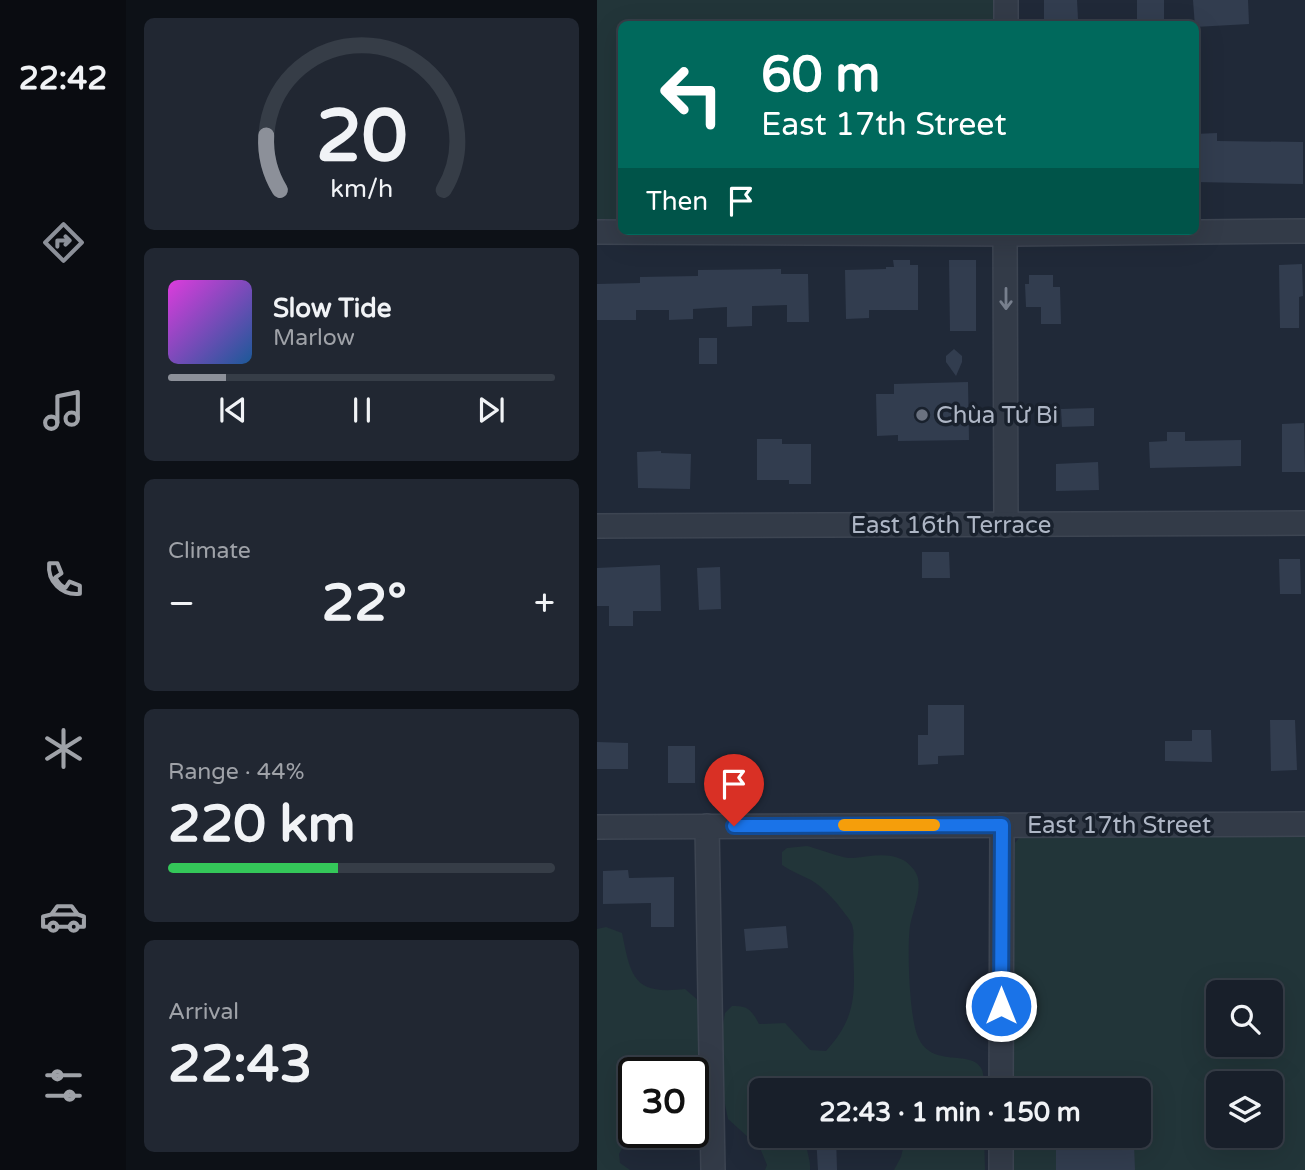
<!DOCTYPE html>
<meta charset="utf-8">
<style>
body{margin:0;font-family:"Varela Round",sans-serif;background:#212732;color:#f1f3f6;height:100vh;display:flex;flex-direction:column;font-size:26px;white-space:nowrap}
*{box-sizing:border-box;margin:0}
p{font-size:23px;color:#9fa2a8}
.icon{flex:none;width:38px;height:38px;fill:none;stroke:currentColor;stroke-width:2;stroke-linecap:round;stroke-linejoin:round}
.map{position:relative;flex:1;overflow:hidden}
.details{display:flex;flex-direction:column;gap:18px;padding:18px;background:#0d1117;width:471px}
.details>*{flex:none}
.top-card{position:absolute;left:21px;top:21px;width:581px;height:214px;border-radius:10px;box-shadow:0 7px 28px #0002,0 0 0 2px #363d47;background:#00695c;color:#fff;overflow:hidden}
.buttons{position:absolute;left:609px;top:980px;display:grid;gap:14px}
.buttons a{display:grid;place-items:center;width:77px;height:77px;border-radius:10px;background:#181f2a;box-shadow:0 7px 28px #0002,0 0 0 2px #363d47;font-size:35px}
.speed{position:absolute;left:21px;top:1057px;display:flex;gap:14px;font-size:35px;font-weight:700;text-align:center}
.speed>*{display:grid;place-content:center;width:91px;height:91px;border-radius:50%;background:#181f2a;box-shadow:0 7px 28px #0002,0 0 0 2px #363d47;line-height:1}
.speed .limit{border:4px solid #111;border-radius:10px;background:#fff;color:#111}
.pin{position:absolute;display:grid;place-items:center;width:60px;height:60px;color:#fff;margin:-72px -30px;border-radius:50% 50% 50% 0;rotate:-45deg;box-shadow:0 0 7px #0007}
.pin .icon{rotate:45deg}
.me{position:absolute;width:77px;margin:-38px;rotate:0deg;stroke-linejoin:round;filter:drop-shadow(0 0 5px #0008)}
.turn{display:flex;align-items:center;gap:24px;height:147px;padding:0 28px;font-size:32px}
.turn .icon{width:91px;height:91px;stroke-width:2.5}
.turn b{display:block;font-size:49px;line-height:60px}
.then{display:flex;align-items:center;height:66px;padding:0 28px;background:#0003;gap:14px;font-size:26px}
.big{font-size:52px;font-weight:800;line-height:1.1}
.details .tile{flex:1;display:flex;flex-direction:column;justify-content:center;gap:10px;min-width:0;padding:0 24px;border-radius:10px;background:#212732}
.details .dial{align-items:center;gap:0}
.dial svg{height:182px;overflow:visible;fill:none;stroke:#363d47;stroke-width:7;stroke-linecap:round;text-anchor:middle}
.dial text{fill:#f1f3f6;stroke:none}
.song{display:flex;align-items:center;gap:21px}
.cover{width:84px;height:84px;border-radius:10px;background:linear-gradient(135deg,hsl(300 70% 55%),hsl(210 70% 35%))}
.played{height:7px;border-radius:4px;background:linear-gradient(90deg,#8c9099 15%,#363d47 15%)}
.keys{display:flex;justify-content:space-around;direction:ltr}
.heat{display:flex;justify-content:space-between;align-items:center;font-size:38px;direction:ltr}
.charge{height:10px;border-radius:5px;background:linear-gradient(90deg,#34c759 44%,#363d47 0)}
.trip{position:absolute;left:152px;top:1078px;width:402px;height:70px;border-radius:10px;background:#181f2a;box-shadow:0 7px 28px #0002,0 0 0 2px #363d47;font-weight:800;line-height:70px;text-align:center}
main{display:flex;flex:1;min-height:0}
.dock{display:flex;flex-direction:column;width:126px;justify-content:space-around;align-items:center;background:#0a0c11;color:#9fa2a8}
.dock .icon{width:49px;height:49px}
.dock .on{color:#8c9099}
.dock b{font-size:32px;color:#f1f3f6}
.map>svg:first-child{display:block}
.green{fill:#223539;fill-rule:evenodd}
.building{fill:#323d4f}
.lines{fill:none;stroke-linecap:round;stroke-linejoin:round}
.minor-casing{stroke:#3d4552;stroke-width:26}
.minor{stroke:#333b48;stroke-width:23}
.oneway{stroke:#777f8d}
.route-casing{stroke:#114b97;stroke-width:18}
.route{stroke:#1a73e8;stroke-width:12}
.slow{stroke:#f59e0b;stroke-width:12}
.worship-dot{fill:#6b7280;stroke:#19212d;stroke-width:2.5}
.labels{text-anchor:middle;stroke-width:7;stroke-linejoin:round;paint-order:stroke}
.poi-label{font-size:24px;fill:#aeb6c5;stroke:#19212d;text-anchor:start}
.street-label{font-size:24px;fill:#aeb6c5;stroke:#19212d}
</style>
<main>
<nav class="dock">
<b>22:42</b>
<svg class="icon on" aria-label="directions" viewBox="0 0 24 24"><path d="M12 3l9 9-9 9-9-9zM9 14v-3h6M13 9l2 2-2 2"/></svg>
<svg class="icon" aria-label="music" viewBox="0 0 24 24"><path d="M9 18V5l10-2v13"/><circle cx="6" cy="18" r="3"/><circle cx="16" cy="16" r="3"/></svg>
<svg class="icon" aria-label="phone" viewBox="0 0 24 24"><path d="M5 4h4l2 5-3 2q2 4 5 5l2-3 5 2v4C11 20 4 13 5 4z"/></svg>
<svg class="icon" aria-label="climate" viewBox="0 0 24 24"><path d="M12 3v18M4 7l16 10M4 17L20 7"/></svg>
<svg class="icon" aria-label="car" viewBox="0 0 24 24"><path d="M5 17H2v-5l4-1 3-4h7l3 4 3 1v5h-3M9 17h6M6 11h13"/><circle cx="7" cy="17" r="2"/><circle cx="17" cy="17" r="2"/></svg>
<svg class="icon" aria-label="filters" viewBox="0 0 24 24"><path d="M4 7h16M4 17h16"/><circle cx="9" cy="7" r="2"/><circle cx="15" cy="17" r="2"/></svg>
</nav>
<section class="details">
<div class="tile dial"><svg viewBox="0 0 100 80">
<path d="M14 69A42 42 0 1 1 86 69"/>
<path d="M14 69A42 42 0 0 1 8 45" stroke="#8c9099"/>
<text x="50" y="56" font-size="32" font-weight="700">20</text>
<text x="50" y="72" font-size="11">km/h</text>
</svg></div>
<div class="tile">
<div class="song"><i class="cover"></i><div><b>Slow Tide</b><p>Marlow</p></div></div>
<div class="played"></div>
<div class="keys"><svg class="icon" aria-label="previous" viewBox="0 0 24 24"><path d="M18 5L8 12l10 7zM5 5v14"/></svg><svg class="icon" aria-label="pause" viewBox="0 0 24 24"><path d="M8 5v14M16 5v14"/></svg><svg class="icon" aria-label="next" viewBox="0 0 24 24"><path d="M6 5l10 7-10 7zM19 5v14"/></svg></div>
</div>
<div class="tile"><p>Climate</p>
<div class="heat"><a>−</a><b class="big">22°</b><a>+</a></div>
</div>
<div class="tile"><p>Range · 44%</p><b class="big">220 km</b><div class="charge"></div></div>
<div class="tile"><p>Arrival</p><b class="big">22:43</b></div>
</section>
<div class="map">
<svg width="709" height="1170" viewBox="0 0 709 1170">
<rect width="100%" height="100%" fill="#202938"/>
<g class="green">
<path d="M0,0H396V24H24V219H0Z"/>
<path d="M708,834V1170H415V1136H542V1090H415L418,843L424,835ZM621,992H674V1045H621ZM621,1083H674V1136H621Z"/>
<path d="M210,846C222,849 246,859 256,858C272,857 288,852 304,859C311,862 319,870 321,878C324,894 316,910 313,926C310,947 312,1017 321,1037C335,1069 373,1049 384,1068C387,1073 387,1082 388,1088V1090H164V1136H210C207,1149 214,1157 213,1170H168L170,1165L163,1148L131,1119L125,1090V1030L128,1013L135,1006C150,1005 155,1010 162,1024L188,1023L213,1050L229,1051C260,1017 258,993 256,950C256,938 259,929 252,919C242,905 228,888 214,880C204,875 194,871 185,865V852L190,848Z"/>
<path d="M9,927L25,933C34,978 37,995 88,989L103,1002L104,1063L96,1114V1073H37V1132H86L55,1143L39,1141L27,1145L22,1154L23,1163L33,1170H0V929Z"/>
<path d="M309,1136H335L349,1139L350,1136H387L388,1170H297L304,1157Z"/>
</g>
<g class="building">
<path d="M447,0H480L481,19L447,20Z"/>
<rect x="540" y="0" width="27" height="24"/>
<path d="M596,0H651L652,24L598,27Z"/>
<path d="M620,133V141L706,142V184L598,182V134Z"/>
<path d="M296,260H313V265H321V310H272V318L249,319L248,270L289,269V267H297Z"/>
<path d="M352,260H379V331H353Z"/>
<path d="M705,264L706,296L702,297V328H683L682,265Z"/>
<path d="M184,269V274H211L212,322H190V305L155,306V326L130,327V307L96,309V319L72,320V310H39V320H0V284L43,283V277L101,276V270Z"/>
<path d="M432,275H456V287H463L464,324H444V307H429L428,284H432Z"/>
<rect x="102" y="338" width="18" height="26"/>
<path d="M357,349L365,356V362L359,376L349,362V356Z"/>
<path d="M371,382L372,440L301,441V435L280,436L279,394H297V384Z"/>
<path d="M497,408V426L465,427L464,409Z"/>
<path d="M707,423L708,472H685V424Z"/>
<path d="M570,432H588V441L644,440V466L553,468L552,442L570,441Z"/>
<path d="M160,439H185V444H214V484H192V480H160Z"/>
<path d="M64,451V453L94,454L93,489L41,488L40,452Z"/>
<path d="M501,462L502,490L459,491V464Z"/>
<path d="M325,552H352L353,578H325Z"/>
<path d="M682,559H703L704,594H683Z"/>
<path d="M63,565L64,611H36V626H12V606H0V568Z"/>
<path d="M123,567L124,609L102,610L100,568Z"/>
<path d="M331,705H367V755L341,756V764L321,765V735H331Z"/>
<path d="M673,720H698L700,770L674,771Z"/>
<path d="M595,730H614L615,762L568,761V741H595Z"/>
<path d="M0,742L31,743V769H0Z"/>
<rect x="71" y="746" width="27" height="37"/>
<path d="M31,870L32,878L77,877V927H54V903L6,904V871Z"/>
<path d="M189,926L191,948L149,951L147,929Z"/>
<path d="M219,1136H239L240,1170H221Z"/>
<path d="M463,1136H500V1145H537L538,1170H459V1145H463Z"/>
</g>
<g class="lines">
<defs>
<g id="minor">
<path d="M409,24V0"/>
<path d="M408,231L409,525"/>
<path d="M0,232L408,234L709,231"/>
<path d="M0,526L709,523"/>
<path d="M110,826L116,1170"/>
<path d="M0,827L709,824"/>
<path d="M404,1090L405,825"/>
<path d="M404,1136V1170"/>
</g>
</defs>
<use href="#minor" class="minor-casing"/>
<use href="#minor" class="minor"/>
</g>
<defs><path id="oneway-shaft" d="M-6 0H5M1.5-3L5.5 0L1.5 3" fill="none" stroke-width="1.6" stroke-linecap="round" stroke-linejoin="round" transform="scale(1.75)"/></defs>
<use class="oneway" href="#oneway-shaft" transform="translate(409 299) rotate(90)"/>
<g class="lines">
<defs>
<path id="route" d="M137,826L405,825L404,1006"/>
</defs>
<use href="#route" class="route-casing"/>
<use href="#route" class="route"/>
<path class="slow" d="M247,825H337"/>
</g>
<circle class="worship-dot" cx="325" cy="415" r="7"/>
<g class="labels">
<g class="poi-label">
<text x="339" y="423">Chùa Từ Bi</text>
</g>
<g class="street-label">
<text x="354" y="533">East 16th Terrace</text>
<text x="522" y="833">East 17th Street</text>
</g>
</g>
</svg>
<div class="buttons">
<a><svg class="icon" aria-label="search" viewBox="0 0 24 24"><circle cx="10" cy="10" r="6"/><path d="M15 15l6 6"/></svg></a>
<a><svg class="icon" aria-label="layers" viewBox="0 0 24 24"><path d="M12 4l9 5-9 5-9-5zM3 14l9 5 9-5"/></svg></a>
</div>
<div class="speed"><div class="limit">30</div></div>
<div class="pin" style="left:137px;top:826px;background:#d93025"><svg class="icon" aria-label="arrive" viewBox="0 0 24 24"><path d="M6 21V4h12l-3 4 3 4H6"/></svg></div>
<svg class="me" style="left:404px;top:1006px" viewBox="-20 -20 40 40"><circle r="17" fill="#1a73e8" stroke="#fff" stroke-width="3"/><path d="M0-11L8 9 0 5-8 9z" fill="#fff"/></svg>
<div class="trip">22:43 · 1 min · 150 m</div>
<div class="top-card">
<div class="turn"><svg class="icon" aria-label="left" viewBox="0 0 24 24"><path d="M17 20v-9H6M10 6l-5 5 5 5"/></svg><div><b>60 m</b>East 17th Street</div></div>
<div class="then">Then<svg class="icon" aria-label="arrive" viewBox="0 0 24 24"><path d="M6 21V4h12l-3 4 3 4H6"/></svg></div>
</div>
</div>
</main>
